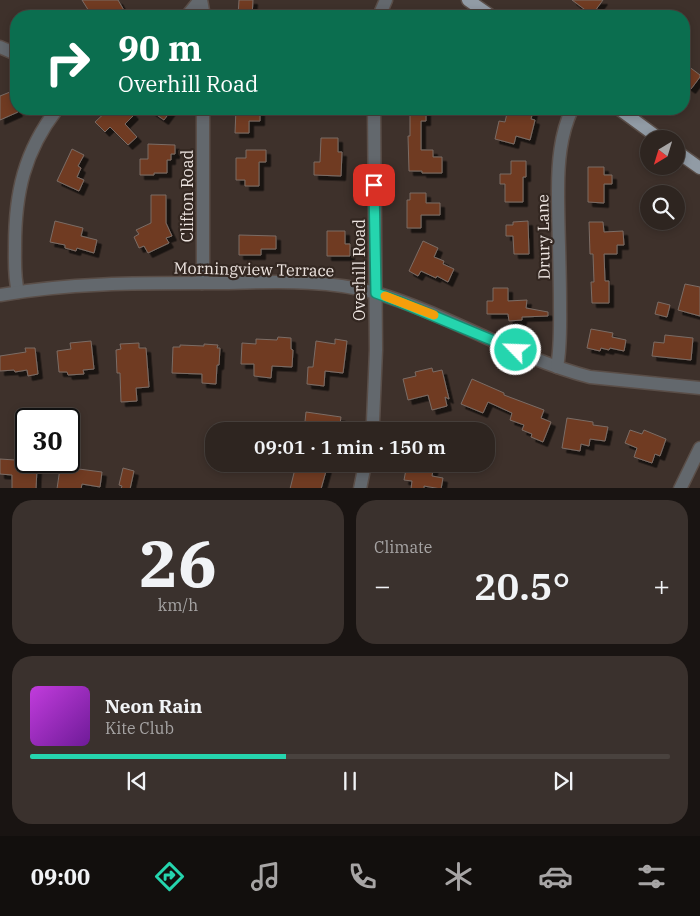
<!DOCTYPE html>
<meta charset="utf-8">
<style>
body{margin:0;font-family:"IBM Plex Serif",serif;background:#3a312d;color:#f1f3f6;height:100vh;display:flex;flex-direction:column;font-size:19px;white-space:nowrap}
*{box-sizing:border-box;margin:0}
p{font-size:16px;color:#a7a5a5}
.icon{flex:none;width:28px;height:28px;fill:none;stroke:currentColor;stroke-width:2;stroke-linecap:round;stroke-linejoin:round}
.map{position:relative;height:488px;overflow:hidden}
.drawer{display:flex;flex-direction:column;gap:12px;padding:12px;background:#191412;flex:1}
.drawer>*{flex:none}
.hud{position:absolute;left:10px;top:10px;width:680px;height:105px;border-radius:20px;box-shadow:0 2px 8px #0003,0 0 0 1px #49423e;background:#0b6e4f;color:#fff;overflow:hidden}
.needle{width:32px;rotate:218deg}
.buttons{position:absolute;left:640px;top:130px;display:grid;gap:10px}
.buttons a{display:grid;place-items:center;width:45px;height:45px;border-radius:50%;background:#2e2520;box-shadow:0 2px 8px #0003,0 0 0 1px #49423e;font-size:25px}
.speed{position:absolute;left:15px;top:408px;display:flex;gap:10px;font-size:25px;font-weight:700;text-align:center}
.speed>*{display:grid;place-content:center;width:65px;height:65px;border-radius:50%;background:#2e2520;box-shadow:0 2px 8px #0003,0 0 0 1px #49423e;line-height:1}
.speed .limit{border:2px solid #111;border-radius:8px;background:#fff;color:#111}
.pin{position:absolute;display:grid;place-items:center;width:42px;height:42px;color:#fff;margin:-21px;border-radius:10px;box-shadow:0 2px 8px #0006}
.me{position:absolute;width:55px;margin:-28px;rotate:294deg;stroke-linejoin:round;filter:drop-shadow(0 0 4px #0008)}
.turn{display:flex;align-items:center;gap:18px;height:105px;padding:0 25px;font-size:22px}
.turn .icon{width:65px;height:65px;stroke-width:2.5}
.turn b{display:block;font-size:35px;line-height:42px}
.big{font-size:38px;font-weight:600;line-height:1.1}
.drawer .tile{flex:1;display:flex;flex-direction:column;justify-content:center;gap:8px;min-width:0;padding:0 18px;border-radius:20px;background:#3a312d}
.drawer .dial{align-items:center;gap:0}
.dial b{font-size:65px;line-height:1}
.song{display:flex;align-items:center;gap:15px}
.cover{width:60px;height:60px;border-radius:8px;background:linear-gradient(135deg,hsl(290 70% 55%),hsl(280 70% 35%))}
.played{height:5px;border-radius:2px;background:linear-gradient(90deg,#25d5ae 40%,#49423e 40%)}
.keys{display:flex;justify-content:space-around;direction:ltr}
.heat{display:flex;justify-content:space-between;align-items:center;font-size:28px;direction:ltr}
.drawer .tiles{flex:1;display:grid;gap:12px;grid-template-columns:1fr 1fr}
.tile:last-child{grid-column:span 2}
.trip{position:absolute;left:205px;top:422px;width:290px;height:50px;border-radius:20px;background:#2e2520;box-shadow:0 2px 8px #0003,0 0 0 1px #49423e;font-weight:600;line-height:50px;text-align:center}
.tab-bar{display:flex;height:80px;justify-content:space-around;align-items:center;background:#120f0d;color:#a7a5a5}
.tab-bar .icon{width:35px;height:35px}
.tab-bar .current{color:#25d5ae}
.tab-bar b{font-size:22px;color:#f1f3f6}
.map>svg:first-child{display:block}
.building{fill:#6f3b23;stroke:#7b6c65;filter:url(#shadow)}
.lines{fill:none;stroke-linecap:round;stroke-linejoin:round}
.minor-casing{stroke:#5a4e48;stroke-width:15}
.major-casing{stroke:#5a4e48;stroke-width:15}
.minor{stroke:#63686d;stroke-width:12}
.major{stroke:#919ba5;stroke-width:12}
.route-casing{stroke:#188a71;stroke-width:12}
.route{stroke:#25d5ae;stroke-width:9}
.slow{stroke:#f59e0b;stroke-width:9}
.labels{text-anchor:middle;stroke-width:4.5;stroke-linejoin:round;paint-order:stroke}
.street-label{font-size:16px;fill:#ede4e0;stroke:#332721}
</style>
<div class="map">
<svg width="700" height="489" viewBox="0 0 700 489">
<defs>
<filter id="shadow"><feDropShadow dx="4.5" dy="4.5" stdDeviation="0" flood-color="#0009"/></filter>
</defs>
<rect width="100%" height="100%" fill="#3e312b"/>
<g class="building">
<path d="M82,0H118L125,12L119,16H92Z"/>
<path d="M239,0H253L252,16H238Z"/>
<path d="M572,0H603L592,15Z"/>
<path d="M684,63L700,75V77L691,89L684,84Z"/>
<path d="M10,92L18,112L0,120V96Z"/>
<path d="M109,109H129L134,115L125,124L137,137L128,145L110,127L105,132L95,122Z"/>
<path d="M148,109H172L164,120Z"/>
<path d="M236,109H260V121H249V133H235Z"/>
<path d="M410,109H426V121H421V150H433V157H442V173H422V171H409L408,136H410Z"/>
<path d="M508,109H524L533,111L531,119L535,120L530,140L516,136L514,144L495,139L499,121L505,122Z"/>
<path d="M321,138H338V152H342L341,176L314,175V162H320Z"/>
<path d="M148,144L175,145V154H171V160H167V173H154V175H140V159H148Z"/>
<path d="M72,149L84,155L78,166L81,168L77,177L84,180L79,191L57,181Z"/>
<path d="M246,150H266V162H259V186H245V180H236V158H246Z"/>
<path d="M511,161H526V177H523V202H505V184H500V174H511Z"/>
<path d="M588,167H604V175H612V184H604V203L588,202Z"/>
<path d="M410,193H426V203H440V215H421V228H407V200H410Z"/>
<path d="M151,195H166V223L172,236L166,238L169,243L148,253L144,246L139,248L134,237L139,234L136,230L151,223Z"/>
<path d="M55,221L83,228L81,236L97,240L94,253L77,248L76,251L65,248V245L50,242Z"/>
<path d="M528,221L529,254H514L513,236H506V225H513V222Z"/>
<path d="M589,222H603L604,232L623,231L624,245H617V254H604L605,281H609V303H592L591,282H594L593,254H590Z"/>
<path d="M327,231H345V244H350V256H327Z"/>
<path d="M239,235L276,236V249H261V255H239Z"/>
<path d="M423,241L438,248L434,257L444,261L443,264L454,269L448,282L437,276L436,278L421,271L418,276L409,271Z"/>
<path d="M685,284L700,287V316L678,310Z"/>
<path d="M493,288H508V301L527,300L526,308L548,312V316L522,317V320L509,321L508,314H487V301H493Z"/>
<path d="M658,302L670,305L667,317L655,314Z"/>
<path d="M591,329L613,333L612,337L626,340L624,351L610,348L609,350L601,348L600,351L587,348Z"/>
<path d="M665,335L693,338L691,360L652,356L654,342L664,343Z"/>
<path d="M278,337L291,338V349L293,350L292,367L272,366L271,378L254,376V364H241L242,343L256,344V339L277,340Z"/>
<path d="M335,339L347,341L343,373L325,371L324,386L307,384L308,367H313L316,341L335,344Z"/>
<path d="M91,341L94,369L83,370L84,374L68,375L67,372H59L57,351L71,349L70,343Z"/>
<path d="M139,343V348H146L149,387L136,388L137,401L121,402L120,373H117L116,350L121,349L120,344Z"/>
<path d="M204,344L218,345L217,348H220L219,365H217L216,384L202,383V374L172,373L173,347H180V345L204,346Z"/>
<path d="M25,348H35L38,374L28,376L27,370L15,372L14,370L0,371V356L26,352Z"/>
<path d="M432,368L433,372L442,370L449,399L445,397L447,406L432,410L428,395L408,400L403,379L416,376L415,372Z"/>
<path d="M472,379L504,393V395L544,410L541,418L551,422L543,442L531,437L532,434L522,430L524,425L510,420L512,413L488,402L483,413L461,404Z"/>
<path d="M306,412L341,417L339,431H304Z"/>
<path d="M567,418L593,422V425L608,427L605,441L590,439L589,446L581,444L580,451L562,448Z"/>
<path d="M630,430L642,434L644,430L666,439L660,456L655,454L652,463L634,457L637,448L625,443Z"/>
<path d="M0,459L30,461L29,468H37L36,489H12V475L0,474Z"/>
<path d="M61,461H72L71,468L102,472L100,487L82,484L81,489H57Z"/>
<path d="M313,464H328L321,489H290L296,465L312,469Z"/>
<path d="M407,464H434L432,476L443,478L441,489L424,486V489H411L412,481L404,480Z"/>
<path d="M123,468L134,471L130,489H121L122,486L119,485Z"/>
</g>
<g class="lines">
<defs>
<g id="minor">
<path d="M201,0L204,16"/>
<path d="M187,16L200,0"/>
<path d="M379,16L386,0"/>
<path d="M0,47L16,54"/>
<path d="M202,283L203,272V109"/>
<path d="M18,292C14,276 15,263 15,246C15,193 24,152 57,109"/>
<path d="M0,295C73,282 148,283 222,283C273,282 327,279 376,293C450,315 516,358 590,377L700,388"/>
<path d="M557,367C561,346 560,324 560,302C560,265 558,228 558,191C558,163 560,135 572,109"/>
<path d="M371,431L373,421L376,350L374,109"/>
<path d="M360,489L365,464"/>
<path d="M680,489L700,448"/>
</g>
<g id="major">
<path d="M468,0L491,16"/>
<path d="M619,109L660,139"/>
<path d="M676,151L700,168"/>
</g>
</defs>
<use href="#minor" class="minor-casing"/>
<use href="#major" class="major-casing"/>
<use href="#minor" class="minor"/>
<use href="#major" class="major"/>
</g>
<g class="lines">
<defs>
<path id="route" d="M374,185L376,293L400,302L516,350"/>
</defs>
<use href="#route" class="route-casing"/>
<use href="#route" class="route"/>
<path class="slow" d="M385,296L434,315"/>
</g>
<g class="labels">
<g class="street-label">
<text transform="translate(187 196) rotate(-90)" y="6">Clifton Road</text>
<text transform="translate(543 237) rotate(-91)" y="6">Drury Lane</text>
<text transform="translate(254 269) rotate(1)" y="6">Morningview Terrace</text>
<text transform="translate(359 270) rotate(-90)" y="6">Overhill Road</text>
</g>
</g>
</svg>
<div class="buttons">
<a><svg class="needle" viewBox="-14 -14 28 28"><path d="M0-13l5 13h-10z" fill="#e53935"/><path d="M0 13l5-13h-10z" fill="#a7a5a5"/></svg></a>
<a><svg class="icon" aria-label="search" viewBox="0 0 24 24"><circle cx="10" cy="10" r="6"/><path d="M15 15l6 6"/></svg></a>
</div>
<div class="speed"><div class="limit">30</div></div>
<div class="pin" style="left:374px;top:185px;background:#d93025"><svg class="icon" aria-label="arrive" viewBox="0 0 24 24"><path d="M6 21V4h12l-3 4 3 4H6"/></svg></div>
<svg class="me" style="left:516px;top:350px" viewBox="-20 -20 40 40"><circle r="17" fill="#25d5ae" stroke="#fff" stroke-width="3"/><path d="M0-11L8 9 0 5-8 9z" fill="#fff"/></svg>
<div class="trip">09:01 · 1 min · 150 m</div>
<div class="hud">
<div class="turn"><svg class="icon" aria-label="right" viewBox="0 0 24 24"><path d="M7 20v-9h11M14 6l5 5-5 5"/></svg><div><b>90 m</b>Overhill Road</div></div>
</div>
</div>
<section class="drawer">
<div class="tiles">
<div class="tile dial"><b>26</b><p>km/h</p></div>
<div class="tile"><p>Climate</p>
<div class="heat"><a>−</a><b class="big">20.5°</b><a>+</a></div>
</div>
<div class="tile">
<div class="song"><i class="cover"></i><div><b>Neon Rain</b><p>Kite Club</p></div></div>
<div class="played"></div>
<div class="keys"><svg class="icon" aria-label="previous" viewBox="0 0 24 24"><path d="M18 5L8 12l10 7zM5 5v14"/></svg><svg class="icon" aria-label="pause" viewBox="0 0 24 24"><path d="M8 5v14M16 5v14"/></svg><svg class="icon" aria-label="next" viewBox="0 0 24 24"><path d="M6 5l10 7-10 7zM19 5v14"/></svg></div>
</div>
</div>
</section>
<nav class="tab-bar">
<b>09:00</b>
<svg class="icon current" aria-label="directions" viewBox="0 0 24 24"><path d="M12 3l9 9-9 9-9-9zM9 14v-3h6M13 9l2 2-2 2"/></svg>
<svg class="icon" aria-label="music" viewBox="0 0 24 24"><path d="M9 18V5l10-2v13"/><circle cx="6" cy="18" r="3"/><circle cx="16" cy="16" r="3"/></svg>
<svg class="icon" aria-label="phone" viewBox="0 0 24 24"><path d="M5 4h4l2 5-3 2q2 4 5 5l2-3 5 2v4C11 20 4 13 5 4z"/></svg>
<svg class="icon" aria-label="climate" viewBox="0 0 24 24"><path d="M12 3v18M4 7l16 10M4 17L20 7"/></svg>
<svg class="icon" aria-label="car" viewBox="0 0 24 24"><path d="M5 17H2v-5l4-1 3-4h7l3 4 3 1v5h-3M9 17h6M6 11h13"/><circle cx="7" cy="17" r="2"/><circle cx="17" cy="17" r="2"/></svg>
<svg class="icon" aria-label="filters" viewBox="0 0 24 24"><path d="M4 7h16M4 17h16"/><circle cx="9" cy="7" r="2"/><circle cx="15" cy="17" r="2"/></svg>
</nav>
